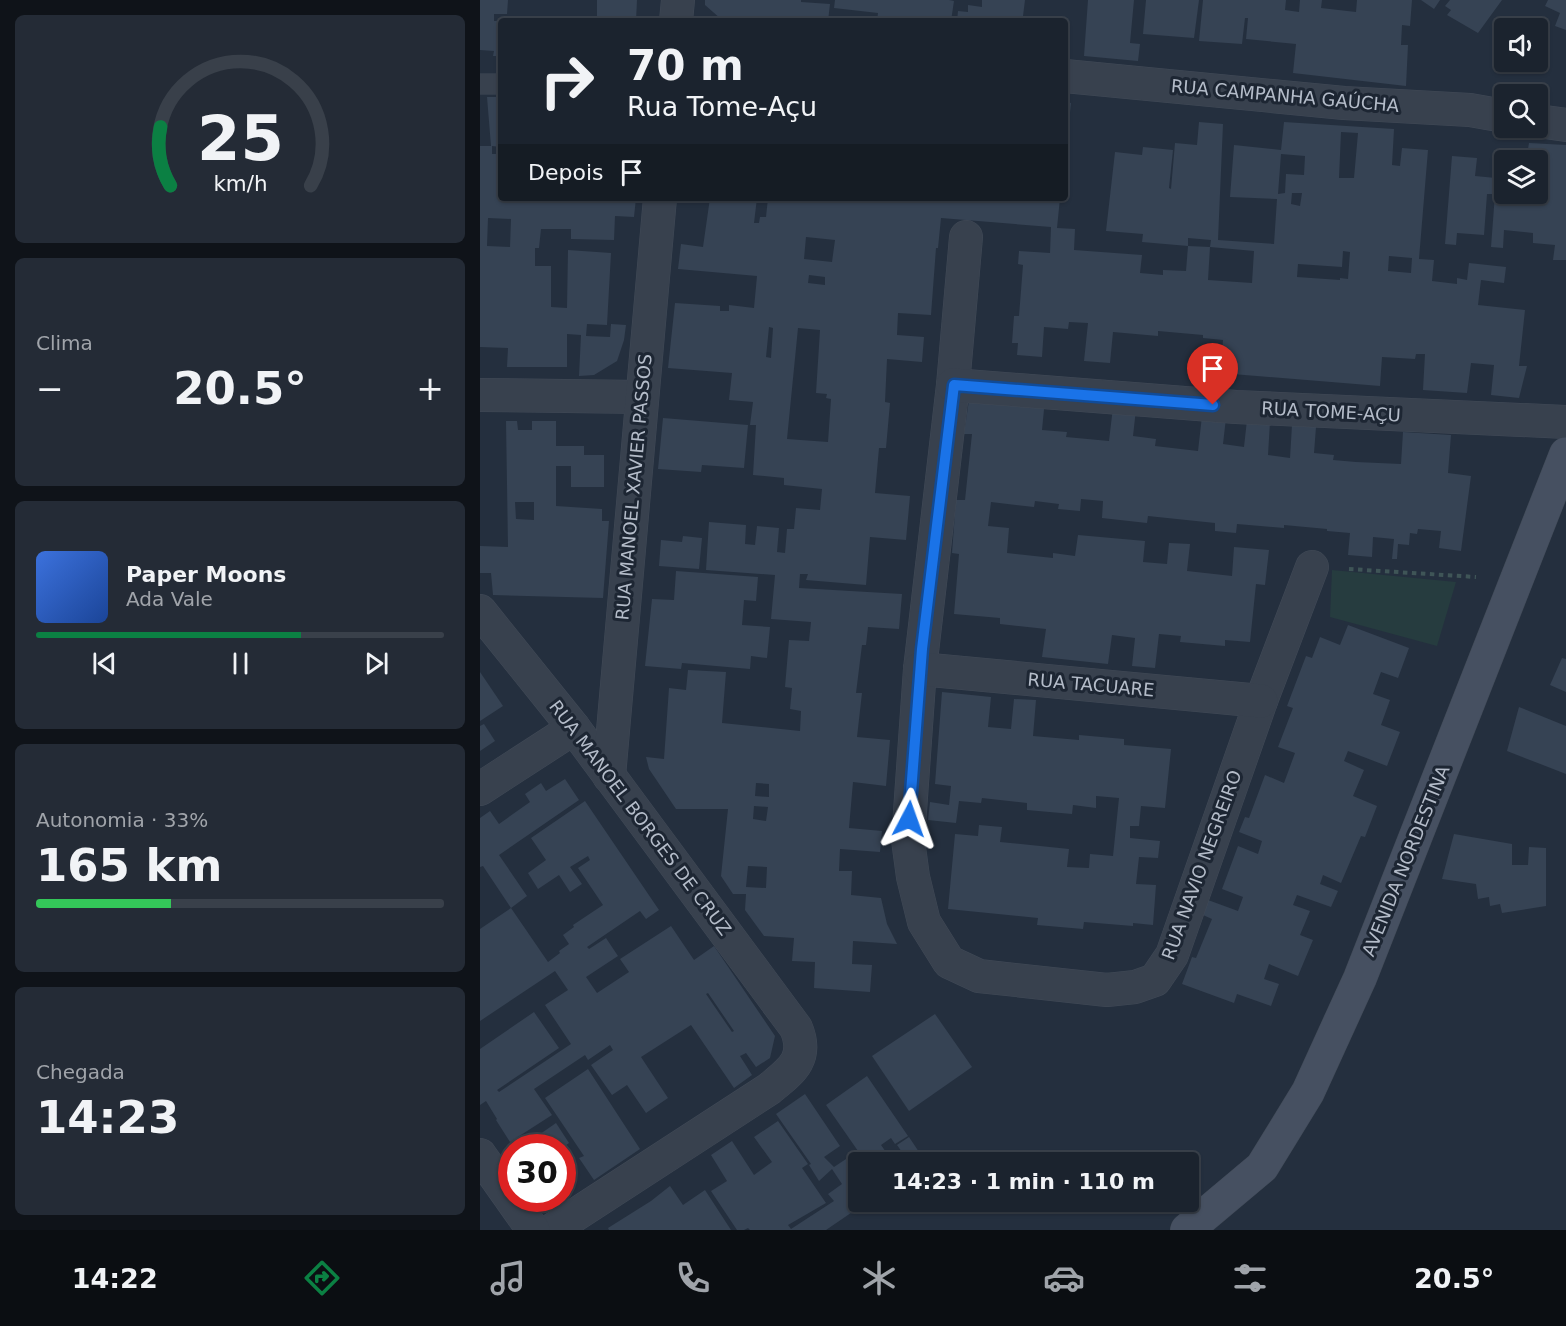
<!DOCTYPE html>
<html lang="pt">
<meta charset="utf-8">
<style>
body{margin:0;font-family:"DejaVu Sans",sans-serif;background:#242b36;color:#f1f3f6;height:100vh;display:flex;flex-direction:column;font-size:22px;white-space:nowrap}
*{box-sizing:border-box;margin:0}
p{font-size:20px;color:#a0a4aa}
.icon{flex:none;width:33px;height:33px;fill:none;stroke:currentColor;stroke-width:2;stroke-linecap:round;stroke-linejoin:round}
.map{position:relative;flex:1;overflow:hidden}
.drawer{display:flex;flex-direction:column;gap:15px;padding:15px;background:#0f1319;width:480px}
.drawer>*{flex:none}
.banner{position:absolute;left:18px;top:18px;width:570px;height:183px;border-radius:6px;box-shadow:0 2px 4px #0004,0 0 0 2px #39404a;background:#1b232e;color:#f1f3f6;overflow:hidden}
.controls{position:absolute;left:1014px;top:18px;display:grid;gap:12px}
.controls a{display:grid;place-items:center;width:54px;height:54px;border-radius:6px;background:#1b232e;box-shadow:0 2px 4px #0004,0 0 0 2px #39404a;font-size:30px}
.speed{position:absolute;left:18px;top:1134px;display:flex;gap:12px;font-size:30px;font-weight:700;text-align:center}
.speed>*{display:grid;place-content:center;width:78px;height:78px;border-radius:50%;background:#1b232e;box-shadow:0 2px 4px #0004,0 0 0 2px #39404a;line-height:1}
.speed .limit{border:9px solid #d22;background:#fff;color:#111}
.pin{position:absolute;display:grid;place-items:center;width:51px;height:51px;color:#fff;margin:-62px -26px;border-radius:50% 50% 50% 0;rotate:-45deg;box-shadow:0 0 6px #0007}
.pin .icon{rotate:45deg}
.me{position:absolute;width:66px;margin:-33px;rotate:4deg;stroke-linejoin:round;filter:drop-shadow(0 0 4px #0008)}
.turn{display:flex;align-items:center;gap:21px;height:126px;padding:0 30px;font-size:27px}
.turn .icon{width:78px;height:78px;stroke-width:2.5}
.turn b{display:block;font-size:42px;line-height:51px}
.then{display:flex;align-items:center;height:57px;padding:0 30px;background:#0003;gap:12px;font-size:22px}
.big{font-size:45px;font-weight:700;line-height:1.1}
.drawer .tile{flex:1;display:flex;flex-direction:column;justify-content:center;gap:9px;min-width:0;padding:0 21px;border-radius:9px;background:#242b36}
.drawer .dial{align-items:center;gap:0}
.dial svg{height:156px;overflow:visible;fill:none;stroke:#39404a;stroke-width:7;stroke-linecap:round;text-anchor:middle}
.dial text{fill:#f1f3f6;stroke:none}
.song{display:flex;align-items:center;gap:18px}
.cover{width:72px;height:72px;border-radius:9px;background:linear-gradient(135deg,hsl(220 70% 55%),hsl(220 70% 35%))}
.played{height:6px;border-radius:3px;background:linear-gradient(90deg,#0b8043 65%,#39404a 65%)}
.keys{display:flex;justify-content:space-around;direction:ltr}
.heat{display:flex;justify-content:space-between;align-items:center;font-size:33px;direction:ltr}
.charge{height:9px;border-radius:4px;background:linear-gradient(90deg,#34c759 33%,#39404a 0)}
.trip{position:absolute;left:368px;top:1152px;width:351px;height:60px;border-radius:6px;background:#1b232e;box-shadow:0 2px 4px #0004,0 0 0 2px #39404a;font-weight:700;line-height:60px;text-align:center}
.menu{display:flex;height:96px;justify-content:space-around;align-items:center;background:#0b0e12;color:#a0a4aa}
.menu .icon{width:42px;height:42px}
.menu .on{color:#0b8043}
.menu b{font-size:27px;color:#f1f3f6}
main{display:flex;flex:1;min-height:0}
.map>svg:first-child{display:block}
.green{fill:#263c3f}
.building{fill:#364354;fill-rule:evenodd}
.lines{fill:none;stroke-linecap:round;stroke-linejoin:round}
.service-casing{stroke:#414a57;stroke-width:21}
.minor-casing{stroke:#414a57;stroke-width:34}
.secondary-casing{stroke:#414a57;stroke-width:34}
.path{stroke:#3f5557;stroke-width:4;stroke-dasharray:4.5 4.5;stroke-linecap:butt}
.service{stroke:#38414e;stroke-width:20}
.minor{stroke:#38414e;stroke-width:33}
.secondary{stroke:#465061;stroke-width:33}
.route-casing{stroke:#114b97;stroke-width:15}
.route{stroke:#1a73e8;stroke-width:10}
.labels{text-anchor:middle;stroke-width:6;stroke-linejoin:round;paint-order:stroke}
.street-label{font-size:18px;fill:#b4bcc9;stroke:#1d2633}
</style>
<main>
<section class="drawer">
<div class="tile dial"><svg viewBox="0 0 100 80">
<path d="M14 69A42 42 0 1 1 86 69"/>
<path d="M14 69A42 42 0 0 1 9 39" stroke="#0b8043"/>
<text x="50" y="56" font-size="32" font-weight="700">25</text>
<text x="50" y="72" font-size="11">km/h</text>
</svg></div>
<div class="tile"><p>Clima</p>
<div class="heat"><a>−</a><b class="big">20.5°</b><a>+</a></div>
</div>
<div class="tile">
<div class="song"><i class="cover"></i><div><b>Paper Moons</b><p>Ada Vale</p></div></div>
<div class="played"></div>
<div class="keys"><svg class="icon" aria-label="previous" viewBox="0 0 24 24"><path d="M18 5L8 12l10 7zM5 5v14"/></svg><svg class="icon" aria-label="pause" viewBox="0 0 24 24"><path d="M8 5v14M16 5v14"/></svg><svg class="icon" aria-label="next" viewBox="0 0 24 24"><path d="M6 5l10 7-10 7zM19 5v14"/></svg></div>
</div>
<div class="tile"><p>Autonomia · 33%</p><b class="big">165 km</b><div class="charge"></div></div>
<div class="tile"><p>Chegada</p><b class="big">14:23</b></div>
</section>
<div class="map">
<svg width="1086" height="1230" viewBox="0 0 1086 1230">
<rect width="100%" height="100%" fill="#242f3e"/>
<path class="green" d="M852,570L976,582L957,646L850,617Z"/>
<g class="building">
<path d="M0,0H28L27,14H14V21H21V56H13L14,51L0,50Z"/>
<path d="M117,0H157L156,21H117Z"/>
<path d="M225,0H321V2L350,4L348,21H259L241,19L225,5Z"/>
<path d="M355,0H469L474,1L471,21H397L398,13L354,8Z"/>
<path d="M502,0H545L543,16L572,19V21H477L478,11L488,12V5L502,7Z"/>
<path d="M608,0H654L650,43L660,44L658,61L604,56Z"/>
<path d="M666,0H719L714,38L663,34Z"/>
<path d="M723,0H806L805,10L819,12L820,0H842L841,8L876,12L877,0H932L930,26L922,25L921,45H928L926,86L813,73L816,44L766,39L768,18H765L762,44L719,41Z"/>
<path d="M941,0H960L954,9Z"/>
<path d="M970,0H1022L998,33L967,15L971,10L965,6Z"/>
<path d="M1068,0H1086V30L1075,26L1080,13L1065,6Z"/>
<path d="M7,97H21V147L12,146V154H21V198H156L154,217L135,216L134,240L91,239V229H61L59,248H55V266H71V307L87,308L88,250L131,253L127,325L107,324L106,336L130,337L131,324L146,325L144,340L137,361L114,375L99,376L101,335L87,334V367H27L28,348L0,347V146H11ZM8,218L31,219L30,247L7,246Z"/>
<path d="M585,102L591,103L587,141H585Z"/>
<path d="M719,122L743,124L738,240L794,244L797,199L750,197L754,145L801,150L804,122L914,129L912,165L920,166L922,148L948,150L939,259L954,260L952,281L977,284V278L987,280L989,263L1026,267L1024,283L1001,280L998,305L1045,310L1039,366H1047L1039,398L1011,395L1014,365L991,363L987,393L943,390L945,354H936L935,359L902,357L900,386L740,373L743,340L723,338V335L678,331V336L633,332L630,363L604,361L608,323L589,322L588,329L564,327L562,357L537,355L538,343H532L534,316H539L543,265L538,264L539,251L570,253L571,227L461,218L458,248H456L451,315L418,313L417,335L444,337L442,362L407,359L405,402L410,403L406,448H399L395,493L430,496L426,540L390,537L386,585L326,580L328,574H320L319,588L422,594L419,629L388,627L386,645H382L376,693H382L377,737L410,740L406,786L373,782L369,828L402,831L400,852L360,849L359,871H372L371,895L401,898L407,924L417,944L373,941L372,964L392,965L390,992L334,988L335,962L312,961L314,938L284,936L265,910L266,894H253L241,876L248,809H196L169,769L166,757L184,759L189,688L206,690L208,670L246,672L242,723L320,731L321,711L310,709L312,688L305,687L309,640L329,641L331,622L291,619L295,575L226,570L229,522L266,525L265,544L275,545L277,526L299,528L297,552L305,553L307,529H314L316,508L340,510L342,489L304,485V478L273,475L276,425H270L273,402L249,400L252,373L188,368L195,303L240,306V311H249V305L274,308L277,276L198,269L201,244L223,247L230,198H277L274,223H279L280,217H286L288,198H580L577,228L595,229L594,250L662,255L660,273L683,275V270L706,271L708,246L730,247L731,240L708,238V246L662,242L663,234L626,231L635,152L662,155L663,147L693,150L689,188L691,189L695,143L717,145ZM861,132L878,133L874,178H859ZM801,154L825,156L824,175L806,174L805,193L798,194ZM812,193H822L820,206L811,204ZM326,237L355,240L352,262L324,259ZM730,247L774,251L772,283L728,280ZM863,251L870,252L868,279L860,278V280L817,277L818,264L862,267ZM909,256L932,258L931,273L908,271ZM329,275L345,277V285L328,283ZM289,327L293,328L291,358L286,357ZM318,328L340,330L336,393L347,394L346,398L351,399L348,442L307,439ZM276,783L289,784V797L275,796ZM274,806L288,807L286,821L273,819ZM268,866L287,867L286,888L266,887Z"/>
<path d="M1049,143L1086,145V260H1073L1075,245L1053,243V233L1024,230L1023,248L1011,247L1015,194H1007L1004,235L977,233L976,245L965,244L972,156L997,158L995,176L1016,178L1019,148L1048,149ZM1024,160H1058V194H1024Z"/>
<path d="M565,399L562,430L587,432L586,437L629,441L633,407L656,409L653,436L676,439L675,446L718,451L722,416L746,418L743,444L764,447L767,420L790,422L788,455L810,458L812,425L836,427L834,453L854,455L853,460L876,462L921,464L923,432L971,435L968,473L991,476L981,551L959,548L961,531L938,529L937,534L930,533L929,545L918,544L917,559H912L914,539L893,537L892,557L868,555L870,533L847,531V529L804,525V528L757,524L756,533L735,531V523L668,516L667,523L622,518L623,501L601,499L600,511L578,509L579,504L555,501L554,507L511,502L508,526L529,528L527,553L573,558V553L595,556L598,535L665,541L663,562L687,564L689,543L710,544L707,571L752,576L754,547L789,550L785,585L776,584L770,642L745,640V646L700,642L701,636L679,634L675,668L652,666L655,638L632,635L628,664L562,657L566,629L520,624V618L474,614L479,554L472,553L476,500H485L492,434H484L489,400Z"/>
<path d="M183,418L268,425L264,468L222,465L221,472L178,469Z"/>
<path d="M26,421H37L38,430H52V421H76V446H104V455H124V487H91V466H76V506L122,509V521H129L123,598L13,595L11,573H0V546L28,547ZM35,502H54V520L36,519Z"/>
<path d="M203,536L222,538L219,569L179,566L181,540L202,542Z"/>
<path d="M196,571L278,577L276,601L264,600L262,625L290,627L287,658L271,656L270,669L202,663L201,669L165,666L172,599L194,600Z"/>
<path d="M868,625L929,648L918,678L901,672L893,694L910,700L901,725L920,732L907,766L868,751L864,761L884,770L873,796L897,806L885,837L881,836L861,883L843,875L840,884L858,891L851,907L817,895L813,905L830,911L820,935L833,940L818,976L789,964L784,979L799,984L791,1006L757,994L754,1003L702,984L712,957L716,958L732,919L723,915L728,900L758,911L763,897L742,889L758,846L778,854L782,841L759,832L765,817L769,818L785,775L804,783L815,753L798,747L813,708L807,706L826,656L832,658L840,637L860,645Z"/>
<path d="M1082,658L1086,659V692L1070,685Z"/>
<path d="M0,672L23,706L0,721Z"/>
<path d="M462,692L511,697L508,727L531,729L534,699L556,700L553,736L599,740V735L644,739V745L691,749L685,808L661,806L659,826H650V838L680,841L678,858L659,857L656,884L676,885L673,925L653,923V926L604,922L603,929L557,925L558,918L468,909L475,834L498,836L499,825L522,827L520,842L589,849L587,867L609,868L610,854L633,856L639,798L616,796V808L593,805L592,814L547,810V803L502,798L501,803L479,801L476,823L448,820L450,802L469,805L471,786L455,784Z"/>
<path d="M1039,707L1086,726V774L1027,751Z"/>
<path d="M4,724L15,741L0,751V726Z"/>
<path d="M85,779L99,800L19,855L47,896L31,908L3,866L0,867V818L10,811L19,824L50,802L45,794L61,783L66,791Z"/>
<path d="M105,801L179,910L166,919L160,911L107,947L109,949L126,938L138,956L106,977L117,993L149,972L140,959L191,926L214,960L234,946L295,1036L290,1058L276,1067L266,1053L260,1056L272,1075L254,1088L211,1025L161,1057L188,1098L166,1113L147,1085L132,1095L111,1065L133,1050L130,1045L108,1060L105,1055L54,1089L72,1115L30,1142L16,1120L17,1119L6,1101L0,1105V1049L54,1012L79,1048L17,1090L19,1092L91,1044L65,1005L88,990L75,971L0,1021V929L31,908L68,962L80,953L79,951L89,944L83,935L94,927L93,925L123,905L98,868L110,860L108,856L90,867L102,884L90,892L79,875L58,889L48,873L66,860L51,838ZM228,993L254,1031L252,1032L226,994Z"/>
<path d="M974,834L1032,844V865H1048L1049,847L1066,848V906L1022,913L1020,904L1010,906L1009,897L998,899L996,884L962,879Z"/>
<path d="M455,1014L492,1067L429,1111L392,1056Z"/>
<path d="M108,1069L160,1149L114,1180L99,1158L104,1156L65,1098Z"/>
<path d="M387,1076L428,1136L415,1144L411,1138L401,1145L413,1162H378V1202H387L346,1230H270L268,1228L264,1230H257L231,1191L247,1181L231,1155L252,1141L274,1175L292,1162L274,1137L298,1121L328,1164L322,1168L346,1203L308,1225L311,1229L354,1201L348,1194L362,1184L352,1169L339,1181L329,1165L331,1164L296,1114L325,1094L360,1146L344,1157L354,1167L378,1151L346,1105Z"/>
<path d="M76,1123L89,1143L82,1148H40Z"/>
<path d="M429,1137L445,1161L444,1162H429L417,1145Z"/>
<path d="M190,1186L203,1205L225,1190L251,1230H129L128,1228L171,1201Z"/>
</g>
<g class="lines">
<defs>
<path id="service" d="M0,84H21"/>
<g id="minor">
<path d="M196,21L198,0"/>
<path d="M585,76L864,103L990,110L1024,116"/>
<path d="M1058,121L1086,125"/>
<path d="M486,237L473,385L440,669L428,840L433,877L444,922L469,962L499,976L627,990L655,987L675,980L692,955L781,701L832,567"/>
<path d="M473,385L756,407L1086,422"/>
<path d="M0,395L162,397"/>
<path d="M0,611L94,728L316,1028C329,1059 311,1071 289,1089L72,1230"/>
<path d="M440,669L781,701"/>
<path d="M129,776L180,198"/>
<path d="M0,789L94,728"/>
<path d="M0,1155L53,1230"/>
</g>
<path id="secondary" d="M707,1230L782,1167L828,1092L880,978L1086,454"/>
</defs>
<use href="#service" class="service-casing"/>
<use href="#minor" class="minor-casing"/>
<use href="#secondary" class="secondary-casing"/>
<path class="path" d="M869,569L996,577"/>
<use href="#service" class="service"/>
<use href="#minor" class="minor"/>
<use href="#secondary" class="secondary"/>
</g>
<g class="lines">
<defs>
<path id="route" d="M429,819L442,649L474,385L733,405"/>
</defs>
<use href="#route" class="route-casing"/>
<use href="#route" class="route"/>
</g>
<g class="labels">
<g class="street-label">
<text transform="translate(805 96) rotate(5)" y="6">RUA CAMPANHA GAÚCHA</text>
<text transform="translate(851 412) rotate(3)" y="6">RUA TOME-AÇU</text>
<text transform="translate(154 487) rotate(-85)" y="6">RUA MANOEL XAVIER PASSOS</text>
<text transform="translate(611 685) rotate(5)" y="6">RUA TACUARE</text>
<text transform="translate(160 818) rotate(53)" y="6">RUA MANOEL BORGES DE CRUZ</text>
<text transform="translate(926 861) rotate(-68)" y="6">AVENIDA NORDESTINA</text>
<text transform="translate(722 865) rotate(-70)" y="6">RUA NAVIO NEGREIRO</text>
</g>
</g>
</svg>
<div class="controls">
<a><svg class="icon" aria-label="sound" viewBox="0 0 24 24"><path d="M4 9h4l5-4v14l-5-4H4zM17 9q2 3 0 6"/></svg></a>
<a><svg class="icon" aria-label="search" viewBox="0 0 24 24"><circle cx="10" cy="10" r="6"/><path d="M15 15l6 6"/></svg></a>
<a><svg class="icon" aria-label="layers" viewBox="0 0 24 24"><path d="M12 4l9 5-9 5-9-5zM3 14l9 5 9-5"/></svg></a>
</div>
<div class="speed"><div class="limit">30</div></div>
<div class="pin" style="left:733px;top:405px;background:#d93025"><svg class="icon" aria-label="arrive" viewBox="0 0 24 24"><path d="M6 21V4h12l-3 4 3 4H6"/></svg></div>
<svg class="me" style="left:429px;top:819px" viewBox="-20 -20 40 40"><path d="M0-17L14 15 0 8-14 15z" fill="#1a73e8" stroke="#fff" stroke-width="4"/></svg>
<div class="trip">14:23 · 1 min · 110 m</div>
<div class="banner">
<div class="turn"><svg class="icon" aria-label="right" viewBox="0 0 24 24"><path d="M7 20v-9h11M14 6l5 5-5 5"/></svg><div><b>70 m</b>Rua Tome-Açu</div></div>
<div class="then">Depois<svg class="icon" aria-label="arrive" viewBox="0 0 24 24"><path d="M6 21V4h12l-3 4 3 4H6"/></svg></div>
</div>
</div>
</main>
<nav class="menu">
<b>14:22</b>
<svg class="icon on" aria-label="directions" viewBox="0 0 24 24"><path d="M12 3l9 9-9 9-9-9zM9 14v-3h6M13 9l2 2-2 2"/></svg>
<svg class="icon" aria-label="music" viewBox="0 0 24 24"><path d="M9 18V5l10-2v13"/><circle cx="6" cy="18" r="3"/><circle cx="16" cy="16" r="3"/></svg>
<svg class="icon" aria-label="phone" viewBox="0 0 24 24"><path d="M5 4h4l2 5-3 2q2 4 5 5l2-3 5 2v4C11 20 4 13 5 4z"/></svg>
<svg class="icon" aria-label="climate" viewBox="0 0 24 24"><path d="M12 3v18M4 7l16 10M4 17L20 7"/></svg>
<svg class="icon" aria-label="car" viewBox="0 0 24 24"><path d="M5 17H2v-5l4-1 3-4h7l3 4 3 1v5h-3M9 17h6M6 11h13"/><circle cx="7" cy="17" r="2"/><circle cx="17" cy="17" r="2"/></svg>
<svg class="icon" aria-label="filters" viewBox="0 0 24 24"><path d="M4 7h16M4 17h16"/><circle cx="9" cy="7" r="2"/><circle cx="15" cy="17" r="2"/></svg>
<b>20.5°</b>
</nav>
